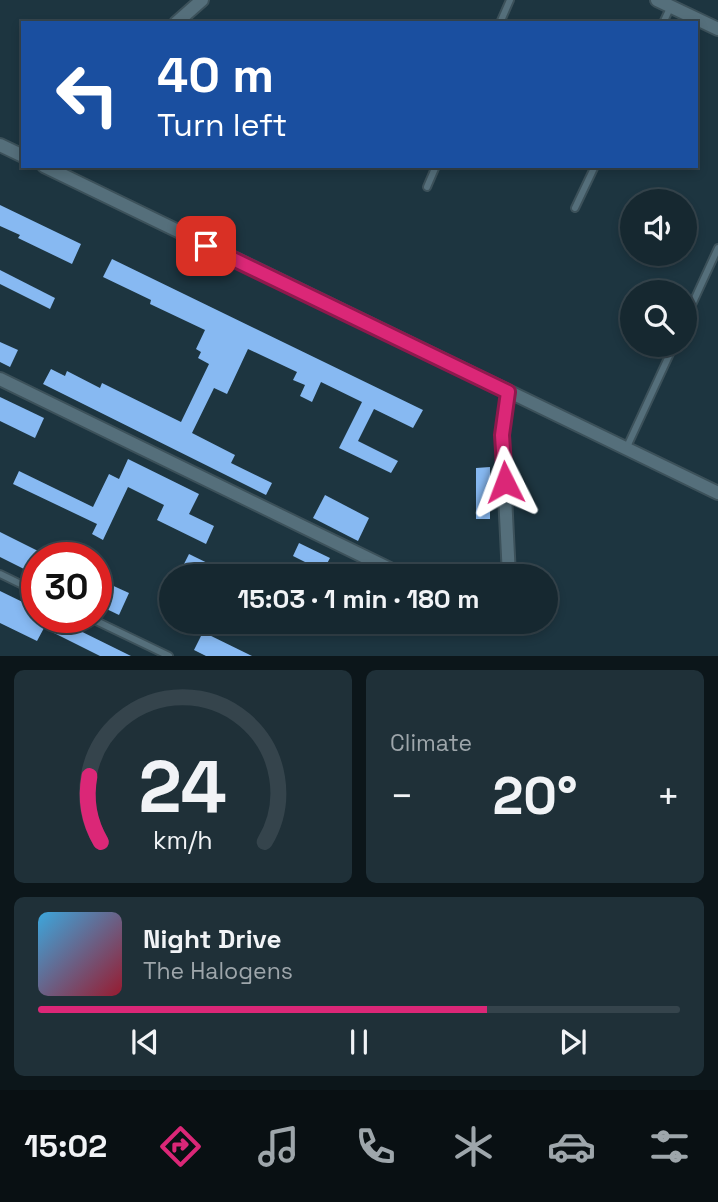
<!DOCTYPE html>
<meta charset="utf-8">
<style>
body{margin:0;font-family:"Space Grotesk",sans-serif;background:#1f3038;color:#f1f3f6;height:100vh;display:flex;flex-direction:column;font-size:26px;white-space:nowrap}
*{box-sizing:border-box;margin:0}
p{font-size:23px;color:#9ea6ab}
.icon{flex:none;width:38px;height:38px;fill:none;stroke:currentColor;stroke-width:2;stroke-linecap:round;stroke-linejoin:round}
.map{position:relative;height:656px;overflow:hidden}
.drawer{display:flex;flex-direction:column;gap:14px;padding:14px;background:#0c161a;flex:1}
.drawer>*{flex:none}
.hud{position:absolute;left:21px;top:21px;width:677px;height:147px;border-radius:0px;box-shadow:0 4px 10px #0003,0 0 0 2px #35444c;background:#1a4fa0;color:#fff;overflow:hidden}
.fabs{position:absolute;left:620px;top:189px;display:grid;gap:14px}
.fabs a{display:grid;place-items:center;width:77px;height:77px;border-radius:50%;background:#162830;box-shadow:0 4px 10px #0003,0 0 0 2px #35444c;font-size:35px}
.speed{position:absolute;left:21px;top:542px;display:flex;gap:14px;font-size:35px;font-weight:700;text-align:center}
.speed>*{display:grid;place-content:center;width:91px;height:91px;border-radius:50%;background:#162830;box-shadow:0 4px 10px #0003,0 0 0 2px #35444c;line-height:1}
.speed .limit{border:10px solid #d22;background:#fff;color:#111}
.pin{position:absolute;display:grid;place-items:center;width:60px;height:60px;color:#fff;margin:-30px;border-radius:14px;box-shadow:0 4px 10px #0006}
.me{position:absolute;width:77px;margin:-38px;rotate:357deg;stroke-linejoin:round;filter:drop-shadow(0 0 5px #0008)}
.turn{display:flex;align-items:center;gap:24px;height:147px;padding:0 21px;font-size:32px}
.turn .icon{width:91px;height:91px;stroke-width:2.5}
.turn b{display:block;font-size:49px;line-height:60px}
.big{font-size:52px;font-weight:700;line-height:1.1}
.drawer .widget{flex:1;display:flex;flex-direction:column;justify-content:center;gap:10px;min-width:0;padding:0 24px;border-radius:10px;background:#1f3038}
.drawer .dial{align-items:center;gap:0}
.dial svg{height:182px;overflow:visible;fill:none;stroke:#35444c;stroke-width:7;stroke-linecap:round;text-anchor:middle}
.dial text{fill:#f1f3f6;stroke:none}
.song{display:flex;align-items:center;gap:21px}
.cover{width:84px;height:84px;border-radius:10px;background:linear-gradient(135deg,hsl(200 70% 55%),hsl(350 70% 35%))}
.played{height:7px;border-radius:4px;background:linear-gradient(90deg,#db2777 70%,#35444c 70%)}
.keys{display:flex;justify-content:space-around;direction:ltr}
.heat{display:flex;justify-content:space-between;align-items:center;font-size:38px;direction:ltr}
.drawer .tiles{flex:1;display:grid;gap:14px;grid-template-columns:1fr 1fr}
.widget:last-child{grid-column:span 2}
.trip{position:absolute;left:159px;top:564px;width:399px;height:70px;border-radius:35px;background:#162830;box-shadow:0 4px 10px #0003,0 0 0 2px #35444c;font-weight:700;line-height:70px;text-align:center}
.menu{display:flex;height:112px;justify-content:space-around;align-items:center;background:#091013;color:#9ea6ab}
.menu .icon{width:49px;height:49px}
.menu .active{color:#db2777}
.menu b{font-size:32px;color:#f1f3f6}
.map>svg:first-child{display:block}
.building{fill:#87b9f2}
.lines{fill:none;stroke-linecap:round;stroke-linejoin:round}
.service-casing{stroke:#3c515a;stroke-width:10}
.minor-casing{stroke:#3c515a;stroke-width:16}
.service{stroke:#556f7b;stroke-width:6}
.minor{stroke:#556f7b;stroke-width:12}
.route-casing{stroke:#8e194d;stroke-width:18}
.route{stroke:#db2777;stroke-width:12}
</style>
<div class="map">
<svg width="718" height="656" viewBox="0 0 718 656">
<rect width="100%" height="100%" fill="#1d3540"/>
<g class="building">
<path d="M0,205L81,244L72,264L18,238L20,235L0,226Z"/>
<path d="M112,259L423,410L413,428L374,409L358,441L398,461L391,473L339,448L362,402L321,382L312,402L300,396L305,385L293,380L297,372L248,349L227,394L214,388L192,433L235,455L231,463L272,483L266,495L43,384L51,369L65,376L67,371L100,388L102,383L181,422L209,364L198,358L201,352L196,349L205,330L150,304L151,300L103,277Z"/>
<path d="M0,270L55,298L50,309L0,284Z"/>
<path d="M0,342L18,350L10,367L0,362Z"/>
<path d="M0,397L44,418L35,438L0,421Z"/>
<path d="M128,459L199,494L189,514L214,526L206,544L157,520L164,505L128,487L103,540L92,534L97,524L13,484L19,471L93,507L109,474L119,479Z"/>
<path d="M490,467V519H476V468Z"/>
<path d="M325,495L369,518L358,541L313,518Z"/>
<path d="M0,532L38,551L28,571L0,557Z"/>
<path d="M299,543L330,558L323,571L293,556Z"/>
<path d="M189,554L234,576H204L183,566Z"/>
<path d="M96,578L129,593L119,615L96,604Z"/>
<path d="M0,591L37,609V618H54L131,656H100L44,628L37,641L0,623Z"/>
<path d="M203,632L252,656H206L194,650Z"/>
</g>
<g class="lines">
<defs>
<g id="service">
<path d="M500,23L510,0"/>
<path d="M663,23L671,6"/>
<path d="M427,187L436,166"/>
<path d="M575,208L595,166"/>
<path d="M684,322L718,248"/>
<path d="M626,449L674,345"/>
<path d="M0,574L37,592"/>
<path d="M90,618L169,656"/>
</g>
<g id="minor">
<path d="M657,0L718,29"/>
<path d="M176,23L202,0"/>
<path d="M0,145L23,156"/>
<path d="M44,166L718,493"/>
<path d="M0,379L404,576"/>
<path d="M508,392L502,435L509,576"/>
</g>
</defs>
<use href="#service" class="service-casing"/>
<use href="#minor" class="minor-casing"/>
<use href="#service" class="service"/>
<use href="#minor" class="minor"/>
</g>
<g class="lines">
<defs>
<path id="route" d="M206,246L508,392L502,435L505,482"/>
</defs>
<use href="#route" class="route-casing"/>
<use href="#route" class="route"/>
</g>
</svg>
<div class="fabs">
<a><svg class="icon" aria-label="sound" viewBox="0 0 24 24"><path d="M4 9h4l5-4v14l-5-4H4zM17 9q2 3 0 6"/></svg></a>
<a><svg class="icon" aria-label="search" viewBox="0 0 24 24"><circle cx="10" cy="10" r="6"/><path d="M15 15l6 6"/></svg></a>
</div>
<div class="speed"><div class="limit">30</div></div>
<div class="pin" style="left:206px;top:246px;background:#d93025"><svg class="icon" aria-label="arrive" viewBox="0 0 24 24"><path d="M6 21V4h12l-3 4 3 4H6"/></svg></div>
<svg class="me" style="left:505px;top:482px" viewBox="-20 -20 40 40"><path d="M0-17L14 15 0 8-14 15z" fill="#db2777" stroke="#fff" stroke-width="4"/></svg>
<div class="trip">15:03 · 1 min · 180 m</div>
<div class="hud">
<div class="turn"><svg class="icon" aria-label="left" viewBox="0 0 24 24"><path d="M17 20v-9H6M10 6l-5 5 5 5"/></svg><div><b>40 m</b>Turn left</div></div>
</div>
</div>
<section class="drawer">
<div class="tiles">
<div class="widget dial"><svg viewBox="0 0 100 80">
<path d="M14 69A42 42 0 1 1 86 69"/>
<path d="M14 69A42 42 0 0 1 9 40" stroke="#db2777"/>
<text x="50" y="56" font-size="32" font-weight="700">24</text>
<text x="50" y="72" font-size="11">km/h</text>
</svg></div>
<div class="widget"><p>Climate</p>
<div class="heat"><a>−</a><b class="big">20°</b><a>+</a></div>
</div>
<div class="widget">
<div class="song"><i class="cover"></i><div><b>Night Drive</b><p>The Halogens</p></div></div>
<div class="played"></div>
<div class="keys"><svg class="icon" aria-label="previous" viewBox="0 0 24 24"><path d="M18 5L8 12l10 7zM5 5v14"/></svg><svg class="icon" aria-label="pause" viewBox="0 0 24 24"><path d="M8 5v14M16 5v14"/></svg><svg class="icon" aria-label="next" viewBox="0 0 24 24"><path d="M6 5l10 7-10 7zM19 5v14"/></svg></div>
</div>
</div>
</section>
<nav class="menu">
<b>15:02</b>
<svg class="icon active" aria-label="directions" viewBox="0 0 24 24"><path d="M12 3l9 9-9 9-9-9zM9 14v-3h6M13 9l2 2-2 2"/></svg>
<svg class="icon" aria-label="music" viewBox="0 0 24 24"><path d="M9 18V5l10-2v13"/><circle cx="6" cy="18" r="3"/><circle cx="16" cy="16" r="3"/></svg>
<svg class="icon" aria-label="phone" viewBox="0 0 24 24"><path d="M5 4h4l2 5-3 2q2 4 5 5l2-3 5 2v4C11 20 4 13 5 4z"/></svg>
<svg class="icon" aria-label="climate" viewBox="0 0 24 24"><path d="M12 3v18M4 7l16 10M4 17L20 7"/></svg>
<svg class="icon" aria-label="car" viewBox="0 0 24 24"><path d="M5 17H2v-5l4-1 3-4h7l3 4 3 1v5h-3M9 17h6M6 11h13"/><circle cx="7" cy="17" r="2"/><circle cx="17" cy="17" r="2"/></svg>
<svg class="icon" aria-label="filters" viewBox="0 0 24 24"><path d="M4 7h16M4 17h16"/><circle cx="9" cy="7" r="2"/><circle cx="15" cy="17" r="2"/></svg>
</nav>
